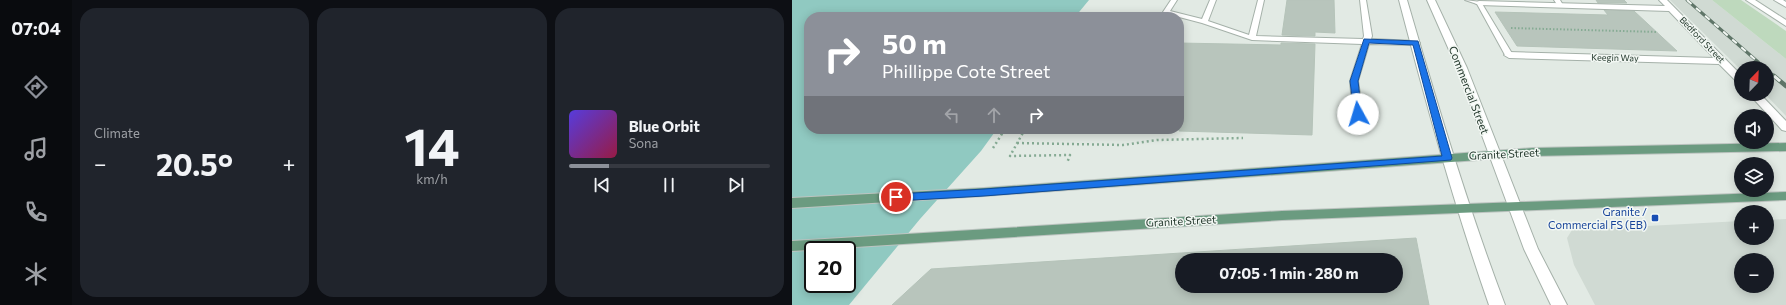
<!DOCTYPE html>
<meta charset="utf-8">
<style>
body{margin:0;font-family:Commissioner,sans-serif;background:#20242c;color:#f1f3f6;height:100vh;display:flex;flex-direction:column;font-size:15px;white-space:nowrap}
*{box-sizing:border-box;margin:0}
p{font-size:13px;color:#9ea1a6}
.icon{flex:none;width:22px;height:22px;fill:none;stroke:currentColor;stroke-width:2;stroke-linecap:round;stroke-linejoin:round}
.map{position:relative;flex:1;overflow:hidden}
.side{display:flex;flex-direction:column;gap:8px;padding:8px;background:#0d0f14;width:720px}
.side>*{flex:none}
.guide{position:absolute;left:12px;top:12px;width:380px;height:122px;border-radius:16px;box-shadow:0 2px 10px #0003;background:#8c9099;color:#fff;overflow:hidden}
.needle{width:26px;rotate:23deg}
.controls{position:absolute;left:942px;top:61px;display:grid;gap:8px}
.controls a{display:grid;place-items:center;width:40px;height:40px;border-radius:50%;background:#171b24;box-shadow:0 2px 10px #0003;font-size:20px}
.speed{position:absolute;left:12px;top:241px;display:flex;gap:8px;font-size:20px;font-weight:700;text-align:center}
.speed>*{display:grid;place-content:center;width:52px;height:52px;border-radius:50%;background:#171b24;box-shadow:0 2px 10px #0003;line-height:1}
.speed .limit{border:2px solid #111;border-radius:6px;background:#fff;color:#111}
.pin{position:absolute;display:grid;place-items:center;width:34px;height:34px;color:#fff;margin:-17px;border:2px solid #fff;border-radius:50%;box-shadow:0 1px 4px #0007}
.me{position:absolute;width:44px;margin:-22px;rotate:354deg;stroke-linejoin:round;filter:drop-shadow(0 0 3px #0008)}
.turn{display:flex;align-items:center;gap:14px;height:84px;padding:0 12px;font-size:18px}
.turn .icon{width:52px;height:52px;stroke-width:2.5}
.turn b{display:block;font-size:28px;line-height:34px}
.lanes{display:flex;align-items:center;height:38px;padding:0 12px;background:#0003;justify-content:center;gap:20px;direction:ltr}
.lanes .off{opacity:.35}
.big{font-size:30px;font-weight:700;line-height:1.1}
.side .widget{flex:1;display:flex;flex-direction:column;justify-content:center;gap:6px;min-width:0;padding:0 14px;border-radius:16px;background:#20242c}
.side .dial{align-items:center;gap:0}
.dial b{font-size:52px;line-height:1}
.song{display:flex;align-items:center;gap:12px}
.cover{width:48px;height:48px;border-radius:6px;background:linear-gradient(135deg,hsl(250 70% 55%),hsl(340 70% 35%))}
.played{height:4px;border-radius:2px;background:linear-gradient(90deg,#8c9099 20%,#363941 20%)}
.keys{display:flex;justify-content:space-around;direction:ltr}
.heat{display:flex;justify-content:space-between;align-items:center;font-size:22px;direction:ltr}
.side .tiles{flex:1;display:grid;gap:8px;grid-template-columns:repeat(3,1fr)}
.trip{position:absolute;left:383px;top:253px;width:228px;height:40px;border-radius:20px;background:#171b24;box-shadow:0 2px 10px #0003;font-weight:700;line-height:40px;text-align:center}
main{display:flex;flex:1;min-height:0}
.menu{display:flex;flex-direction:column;width:72px;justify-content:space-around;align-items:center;background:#090b0e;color:#9ea1a6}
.menu .icon{width:28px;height:28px}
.menu .current{color:#8c9099}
.menu b{font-size:18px;color:#f1f3f6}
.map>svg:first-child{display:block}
.built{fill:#d0dad3;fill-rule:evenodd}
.green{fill:#bed9bd}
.water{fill:#90c9c1;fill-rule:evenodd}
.building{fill:#b8c5bc;stroke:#b5c3b9;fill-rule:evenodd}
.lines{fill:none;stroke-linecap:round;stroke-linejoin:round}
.service-casing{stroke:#a5b1a9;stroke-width:2}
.minor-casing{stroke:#a5b1a9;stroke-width:2}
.tertiary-casing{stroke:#a5b1a9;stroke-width:2}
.primary-casing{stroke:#bdc4c0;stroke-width:2}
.path-far1{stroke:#86ab94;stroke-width:2;stroke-dasharray:1.5 2;stroke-linecap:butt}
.path{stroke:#86ab94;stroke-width:2.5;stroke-dasharray:2 3;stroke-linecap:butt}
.service{fill:#fff;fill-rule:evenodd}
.minor{fill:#fff;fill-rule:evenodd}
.tertiary{fill:#fff;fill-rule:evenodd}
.primary{fill:#6b9b80;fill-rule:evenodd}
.rail-far1-casing{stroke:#5f7568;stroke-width:3}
.rail-casing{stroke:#5f7568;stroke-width:4.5}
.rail-far1{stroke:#f2f7f3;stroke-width:2;stroke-dasharray:6;stroke-linecap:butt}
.rail{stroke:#f2f7f3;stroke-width:3;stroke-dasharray:8;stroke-linecap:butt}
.route{fill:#1a73e8;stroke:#114b97}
.transit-dot{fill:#1a4fb4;stroke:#f2f7f3;stroke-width:1.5}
.labels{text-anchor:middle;stroke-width:3;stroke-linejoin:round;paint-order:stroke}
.far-street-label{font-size:9px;fill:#24392d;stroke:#f2f7f3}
.street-label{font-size:11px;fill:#24392d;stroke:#f2f7f3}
.transit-label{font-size:11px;fill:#164399;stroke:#f2f7f3;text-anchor:end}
</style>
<main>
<nav class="menu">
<b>07:04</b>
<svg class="icon current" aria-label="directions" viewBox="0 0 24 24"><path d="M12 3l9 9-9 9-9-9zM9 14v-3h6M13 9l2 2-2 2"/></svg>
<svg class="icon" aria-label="music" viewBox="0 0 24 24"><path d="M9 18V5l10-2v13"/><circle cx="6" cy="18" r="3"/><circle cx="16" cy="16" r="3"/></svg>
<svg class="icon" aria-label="phone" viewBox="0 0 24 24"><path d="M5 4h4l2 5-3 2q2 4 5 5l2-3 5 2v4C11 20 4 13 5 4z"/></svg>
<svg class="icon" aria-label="climate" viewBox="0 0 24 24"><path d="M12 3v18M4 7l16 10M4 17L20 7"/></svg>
</nav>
<section class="side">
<div class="tiles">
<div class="widget"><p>Climate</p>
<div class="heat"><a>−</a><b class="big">20.5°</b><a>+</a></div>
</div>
<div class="widget dial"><b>14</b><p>km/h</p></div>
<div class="widget">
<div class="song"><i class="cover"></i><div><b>Blue Orbit</b><p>Sona</p></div></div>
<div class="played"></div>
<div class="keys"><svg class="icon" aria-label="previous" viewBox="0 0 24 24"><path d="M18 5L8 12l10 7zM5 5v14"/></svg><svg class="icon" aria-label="pause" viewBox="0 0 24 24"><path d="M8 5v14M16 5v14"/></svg><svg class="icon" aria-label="next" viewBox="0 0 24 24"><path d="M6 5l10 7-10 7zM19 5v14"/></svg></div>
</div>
</div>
</section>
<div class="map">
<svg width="994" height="305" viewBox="0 0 994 305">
<rect width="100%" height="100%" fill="#e2eae4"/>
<g class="built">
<path d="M878,0H920L994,59V116L973,94H975V68H949V70Z"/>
<path d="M994,219V305H803L782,265L775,238L780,230L949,221V238H975V220ZM949,260H975V286H949Z"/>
</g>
<path class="green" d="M920,0H949L994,31V59Z"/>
<path class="water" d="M0,0H297L283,17H17V129H205L189,151L128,219L57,305H0ZM21,250H55V284H21Z"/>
<g class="building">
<path d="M495,0H542L543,33L523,32V36L490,35Z"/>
<path d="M804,0H832L835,3H806Z"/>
<path d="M812,10L842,11L885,51L725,46L703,12L816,15Z"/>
<path d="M387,43L489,45V43L523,44L520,135L387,131Z"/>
<path d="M624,238L637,305H100L139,269ZM390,260H604V286H390Z"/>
</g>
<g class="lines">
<defs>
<g id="service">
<path d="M379,0H385L378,11L410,19L418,0H424L416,21L457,35L466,0H472L464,36L571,39L572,36L568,0H574L580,36L579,39L624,41L628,43L624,45L577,44L566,81L571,114L566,117L561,114L558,81L570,44L460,40L410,23L372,13L371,12Z"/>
<path d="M673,0L689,2L721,55L720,57H717L713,55L685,4Z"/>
<path d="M762,0H768L771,5L766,6Z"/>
</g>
<g id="minor">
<path d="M607,0H615C645,103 675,205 713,305H697C662,205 634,103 607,0Z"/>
<path d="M635,0H643L675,68L746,249L775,305H759L732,249L665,68Z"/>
<path d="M867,0H875L949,75V84L946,83L927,64L717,58L712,55L717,52L922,58L877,11L687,5L683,3L687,1L873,6Z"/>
<path d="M957,94H968L994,121V131L990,130Z"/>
</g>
<g id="tertiary">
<path d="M954,0H963L994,20V26Z"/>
<path d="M982,0H991L994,2V7Z"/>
</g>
<g id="primary">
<path d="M994,143V151L741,156L192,196L0,208V198L192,188L741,148Z"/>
<path d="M994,192V200L490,220L0,251V241L490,211Z"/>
</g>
</defs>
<use href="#service" class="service-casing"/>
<use href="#minor" class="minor-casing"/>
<use href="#tertiary" class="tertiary-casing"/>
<use href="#primary" class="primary-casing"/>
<path class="path-far1" d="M719,28L866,32"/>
<g class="path">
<path d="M233,129L218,156L278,155L275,163"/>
<path d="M225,143L331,145L365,140L451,138"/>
<path d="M201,148L213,129"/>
</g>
<use href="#service" class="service"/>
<use href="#minor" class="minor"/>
<use href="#tertiary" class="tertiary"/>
<use href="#primary" class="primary"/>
<defs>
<g id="rail-far1">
<path d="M895,0L973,68"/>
<path d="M975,70L983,77"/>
</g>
<path id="rail" d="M982,76L994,86"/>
</defs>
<use href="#rail-far1" class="rail-far1-casing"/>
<use href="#rail" class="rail-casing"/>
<use href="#rail-far1" class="rail-far1"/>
<use href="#rail" class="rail"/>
</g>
<path class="route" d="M572,39L626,41L660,158L659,160L192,196L104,201L99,197L104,194L192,189L650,156L621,45L577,43L566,81L570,114L566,117L562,114L558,81Z"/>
<rect class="transit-dot" x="859" y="214" width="8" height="8" rx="2"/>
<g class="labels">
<g class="far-street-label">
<text transform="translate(910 40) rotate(46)" y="3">Bedford Street</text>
<text transform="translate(823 58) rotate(1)" y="3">Keegin Way</text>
</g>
<g class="street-label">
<text transform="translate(677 90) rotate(69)" y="4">Commercial Street</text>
<text transform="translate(712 154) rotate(-3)" y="4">Granite Street</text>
<text transform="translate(389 221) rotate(-3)" y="4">Granite Street</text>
</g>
<g class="transit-label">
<text x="855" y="216">Granite /<tspan x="855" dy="13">Commercial FS (EB)</tspan></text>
</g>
</g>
</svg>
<div class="controls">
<a><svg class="needle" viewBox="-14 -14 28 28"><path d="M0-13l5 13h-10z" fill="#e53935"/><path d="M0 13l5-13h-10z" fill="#9ea1a6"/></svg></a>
<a><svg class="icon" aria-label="sound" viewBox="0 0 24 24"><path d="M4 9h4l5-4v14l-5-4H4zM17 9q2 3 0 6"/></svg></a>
<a><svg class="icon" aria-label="layers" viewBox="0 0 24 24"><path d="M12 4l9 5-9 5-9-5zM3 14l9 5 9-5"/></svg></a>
<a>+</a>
<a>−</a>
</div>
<div class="speed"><div class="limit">20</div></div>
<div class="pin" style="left:104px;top:197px;background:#d93025"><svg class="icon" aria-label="arrive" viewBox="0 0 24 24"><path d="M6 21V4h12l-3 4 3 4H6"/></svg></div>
<svg class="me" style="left:566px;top:114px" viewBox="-20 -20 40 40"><circle r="19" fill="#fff"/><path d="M0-13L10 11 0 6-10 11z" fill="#1a73e8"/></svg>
<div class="trip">07:05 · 1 min · 280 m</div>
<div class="guide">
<div class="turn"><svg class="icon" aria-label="right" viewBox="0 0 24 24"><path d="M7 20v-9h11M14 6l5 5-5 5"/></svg><div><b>50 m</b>Phillippe Cote Street</div></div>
<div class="lanes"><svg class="icon off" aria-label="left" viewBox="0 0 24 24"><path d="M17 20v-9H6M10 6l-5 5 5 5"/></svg><svg class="icon off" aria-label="ahead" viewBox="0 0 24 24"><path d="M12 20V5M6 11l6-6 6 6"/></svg><svg class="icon" aria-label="right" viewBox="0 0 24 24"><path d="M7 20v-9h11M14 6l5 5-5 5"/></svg></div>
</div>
</div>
</main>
